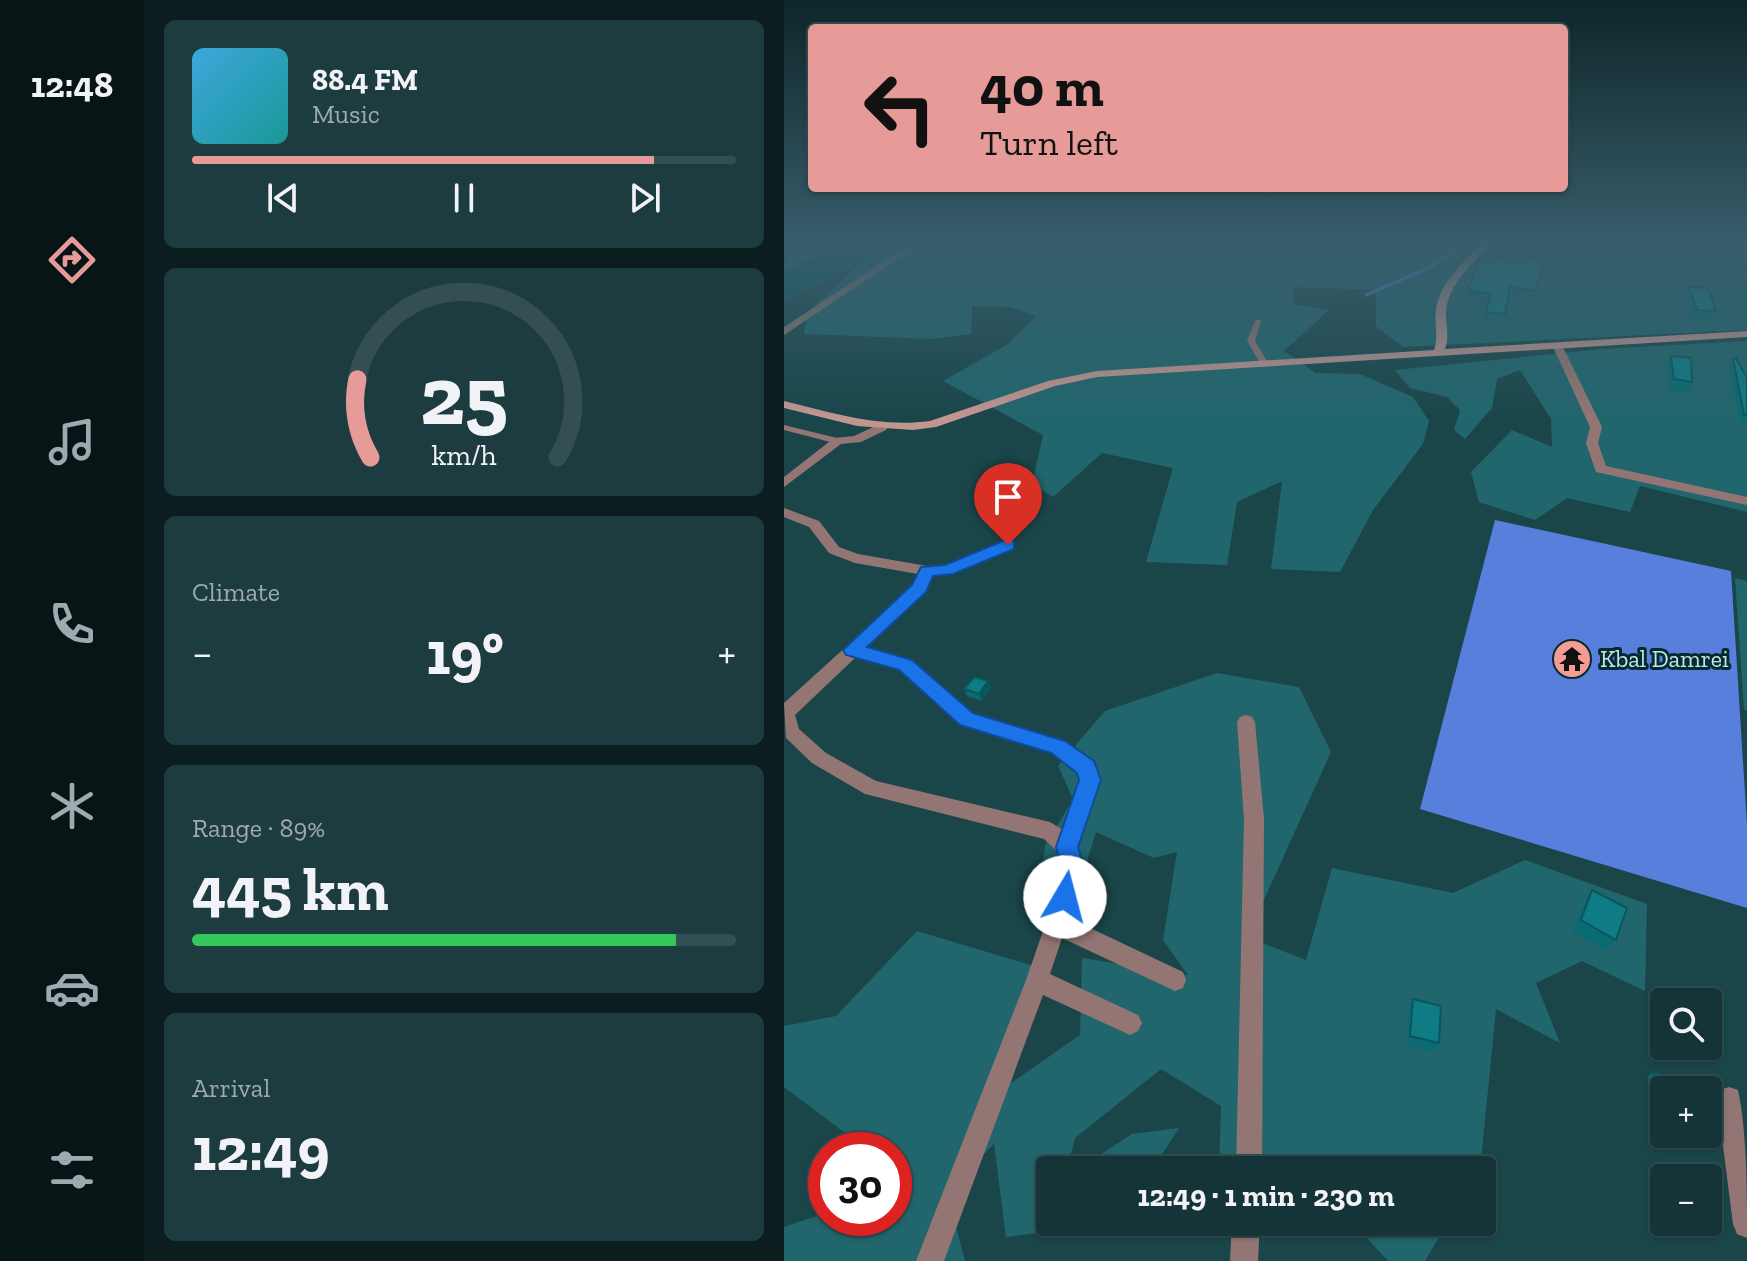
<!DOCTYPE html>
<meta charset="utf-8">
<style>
body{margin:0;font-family:"Zilla Slab",serif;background:#1d3c40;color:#f1f3f6;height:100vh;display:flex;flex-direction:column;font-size:30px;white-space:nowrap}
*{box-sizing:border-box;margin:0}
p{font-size:26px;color:#9daaae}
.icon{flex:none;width:44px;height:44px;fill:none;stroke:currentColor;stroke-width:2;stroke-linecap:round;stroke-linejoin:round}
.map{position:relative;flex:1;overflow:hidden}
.details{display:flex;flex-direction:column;gap:20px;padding:20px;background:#0b1d1f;width:640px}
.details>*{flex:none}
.guide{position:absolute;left:24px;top:24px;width:760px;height:168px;border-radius:8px;box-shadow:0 2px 6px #0004,0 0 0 2px #334f53;background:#e69b98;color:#111;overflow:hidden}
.controls{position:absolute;left:866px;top:988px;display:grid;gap:16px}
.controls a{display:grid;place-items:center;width:72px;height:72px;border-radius:8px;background:#143438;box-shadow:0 2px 6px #0004,0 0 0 2px #334f53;font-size:40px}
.speed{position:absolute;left:24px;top:1132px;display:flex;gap:16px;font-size:40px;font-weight:700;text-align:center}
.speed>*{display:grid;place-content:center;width:104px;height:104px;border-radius:50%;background:#143438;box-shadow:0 2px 6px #0004,0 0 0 2px #334f53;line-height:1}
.speed .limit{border:12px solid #d22;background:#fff;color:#111}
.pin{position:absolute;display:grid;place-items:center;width:68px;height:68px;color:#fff;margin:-82px -34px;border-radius:50% 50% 50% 0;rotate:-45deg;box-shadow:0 0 8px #0007}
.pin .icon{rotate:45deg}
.me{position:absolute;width:88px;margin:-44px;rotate:8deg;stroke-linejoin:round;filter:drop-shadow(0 0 6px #0008)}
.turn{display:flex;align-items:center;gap:28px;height:168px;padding:0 40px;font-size:36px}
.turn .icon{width:104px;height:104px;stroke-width:2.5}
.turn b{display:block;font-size:56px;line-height:68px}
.big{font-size:60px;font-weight:700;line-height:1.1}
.details .tile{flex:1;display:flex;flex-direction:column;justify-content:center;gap:12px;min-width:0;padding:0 28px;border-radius:12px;background:#1d3c40}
.details .dial{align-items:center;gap:0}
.dial svg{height:208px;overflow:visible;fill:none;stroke:#334f53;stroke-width:7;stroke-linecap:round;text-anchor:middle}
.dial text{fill:#f1f3f6;stroke:none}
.song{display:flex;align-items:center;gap:24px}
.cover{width:96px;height:96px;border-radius:12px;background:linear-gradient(135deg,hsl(200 70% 55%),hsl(180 70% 35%))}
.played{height:8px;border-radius:4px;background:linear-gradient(90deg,#e69b98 85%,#334f53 85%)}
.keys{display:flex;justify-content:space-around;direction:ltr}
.heat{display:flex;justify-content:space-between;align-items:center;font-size:44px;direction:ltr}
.charge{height:12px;border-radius:6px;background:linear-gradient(90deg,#34c759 89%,#334f53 0)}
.trip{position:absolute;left:252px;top:1156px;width:460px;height:80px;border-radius:8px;background:#143438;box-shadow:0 2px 6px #0004,0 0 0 2px #334f53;font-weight:700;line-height:80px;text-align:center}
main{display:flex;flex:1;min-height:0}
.tabs{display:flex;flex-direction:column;width:144px;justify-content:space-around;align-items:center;background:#081516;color:#9daaae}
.tabs .icon{width:56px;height:56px}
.tabs .on{color:#e69b98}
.tabs b{font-size:36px;color:#f1f3f6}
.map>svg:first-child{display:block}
.green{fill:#22666d}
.water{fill:#587fdc}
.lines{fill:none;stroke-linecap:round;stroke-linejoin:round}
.stream{stroke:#587fdc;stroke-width:3}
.lane{fill:#937673;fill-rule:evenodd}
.street{fill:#937673;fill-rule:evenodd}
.secondary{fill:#c19590;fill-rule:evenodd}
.wall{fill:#0c6a72}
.shaded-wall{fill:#0a565d}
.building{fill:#0e7b85;stroke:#0a565d;stroke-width:2}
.route{fill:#1a73e8;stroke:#114b97;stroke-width:2}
.labels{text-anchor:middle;stroke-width:6;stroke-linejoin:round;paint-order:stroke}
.poi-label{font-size:24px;fill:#c0e6ea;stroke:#062b2e;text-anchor:start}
</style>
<main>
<nav class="tabs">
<b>12:48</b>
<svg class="icon on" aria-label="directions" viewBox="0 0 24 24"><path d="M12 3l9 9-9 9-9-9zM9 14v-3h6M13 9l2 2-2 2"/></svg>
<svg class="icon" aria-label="music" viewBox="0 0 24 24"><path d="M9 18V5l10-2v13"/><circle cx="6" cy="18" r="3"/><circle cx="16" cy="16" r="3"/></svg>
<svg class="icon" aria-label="phone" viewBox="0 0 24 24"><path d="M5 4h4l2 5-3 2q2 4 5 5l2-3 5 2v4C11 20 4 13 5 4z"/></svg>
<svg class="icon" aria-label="climate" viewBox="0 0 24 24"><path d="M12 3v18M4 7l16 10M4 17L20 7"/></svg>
<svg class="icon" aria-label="car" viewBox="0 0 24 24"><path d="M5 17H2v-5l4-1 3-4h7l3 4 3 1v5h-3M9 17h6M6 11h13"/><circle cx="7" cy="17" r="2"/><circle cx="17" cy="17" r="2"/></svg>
<svg class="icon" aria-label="filters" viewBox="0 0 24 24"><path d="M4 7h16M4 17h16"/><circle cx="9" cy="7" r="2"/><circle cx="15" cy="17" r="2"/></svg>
</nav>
<section class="details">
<div class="tile">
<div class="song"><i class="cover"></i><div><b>88.4 FM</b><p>Music</p></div></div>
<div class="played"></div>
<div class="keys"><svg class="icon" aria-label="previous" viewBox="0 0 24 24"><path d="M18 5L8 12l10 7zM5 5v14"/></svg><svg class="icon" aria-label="pause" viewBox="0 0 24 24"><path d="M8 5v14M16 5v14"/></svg><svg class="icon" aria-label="next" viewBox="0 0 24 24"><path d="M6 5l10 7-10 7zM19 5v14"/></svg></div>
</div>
<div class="tile dial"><svg viewBox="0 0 100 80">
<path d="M14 69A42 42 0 1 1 86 69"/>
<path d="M14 69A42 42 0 0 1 9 39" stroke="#e69b98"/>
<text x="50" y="56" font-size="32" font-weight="700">25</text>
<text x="50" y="72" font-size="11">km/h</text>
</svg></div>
<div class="tile"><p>Climate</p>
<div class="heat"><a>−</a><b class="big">19°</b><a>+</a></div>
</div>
<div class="tile"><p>Range · 89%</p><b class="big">445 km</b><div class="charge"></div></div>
<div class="tile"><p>Arrival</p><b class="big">12:49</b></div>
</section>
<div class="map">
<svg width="963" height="1261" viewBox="0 0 963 1261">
<rect width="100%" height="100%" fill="#1a464a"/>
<g class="green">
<path d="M0,241H963V330L619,347L592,326V290L509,287L510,304L545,310L500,351L532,373L576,374L629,397L645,421L639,444L589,510L556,572L487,569L498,481L453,502L443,565L362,562L389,468L318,453L269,497L248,484L259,435L159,381L224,344L252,316L226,307L188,306L187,334L148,339L20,334L23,313L77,262L82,242Z"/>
<path d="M963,341V512L856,486L846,512L783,498L751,520L695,502L687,472L728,430L768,447L767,419L736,370L713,379L708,408L681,439L670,430L676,410L663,397L626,388L611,370L817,349Z"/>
<path d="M951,578L963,581V710H960Z"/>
<path d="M433,673L515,687L547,752L478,904V943L522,960L548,868L669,893L741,860L863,904L861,991L798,961L752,983L776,1043L712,1009L696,1170H435L437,1106L377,1069L291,1138L283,1170H266V1222H336L222,1237L210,1144L163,1192L181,1261H0V1227L42,1213V1218H110V1190L129,1184L110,1169V1150H84L0,1087V1026L52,1016L133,931L260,969L227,1083L296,1035L298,958L404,975L379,940L393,852L370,858L312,832L287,912L253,921L261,846L289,799L274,766L321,711Z"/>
<path d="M395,1128L368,1170H293L348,1134Z"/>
<path d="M568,1222H664L641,1261H604Z"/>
</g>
<path class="water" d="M711,520L947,571L963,825V908L636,809Z"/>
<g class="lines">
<path class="stream" d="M582,295L647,267L673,247L672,241"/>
<g class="lane">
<path d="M474,319L477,321L471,341L484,363L480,365L476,363L463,341L471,321Z"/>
<path d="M0,425L57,439L58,441L54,444L0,430Z"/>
</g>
<g class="street">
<path d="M131,241H141L0,335V327Z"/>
<path d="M770,345L779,347L818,427L814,443L822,466L963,497V505L812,472L802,443L806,427L769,347Z"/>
<path d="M98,423L104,427L102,430L77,442L57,444L0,487V477L50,438L70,436Z"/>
<path d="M0,508L35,521L55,547L74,554L143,566L161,565L219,542H229L231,545L229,548L168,574L149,576L141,592L82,648L127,661L189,714L280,742L309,761L315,780L293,847L300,871L285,918L399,972L402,980L399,988L391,991L278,938L266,974L354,1015L358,1023L354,1031L346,1035L259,995L160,1261H132L242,980L280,871L274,852L260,839L81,794L28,763L2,738L0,703L130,585L134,574L71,563L45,553L25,527L0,517ZM72,657L115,670L177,724L268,753L294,772L297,780L279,830L266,822L92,781L42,753L15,729L11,715Z"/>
<path d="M462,715L468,717L471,722L480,819L478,1170H452L460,819L453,722L456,717Z"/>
<path d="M945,1087L954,1090C963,1131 963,1193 963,1238L953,1234L949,1224L933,1099L936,1090Z"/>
<path d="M448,1222H476L474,1261H446Z"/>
</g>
<path class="secondary" d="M700,241H708C691,262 665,282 662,311C661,324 666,336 661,349L963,331V337L313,377L271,386L152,427L129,430L73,426L0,408V401C49,413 95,428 146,421L264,381L313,371L650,350C655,337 650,325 652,311C655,282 681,261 700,241Z"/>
</g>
<g class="wall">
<path d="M727,260H763L749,297L725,294L719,320L701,318L705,300L683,296L684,290Z"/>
<path d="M905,287L932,311L928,321H909L901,297Z"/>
<path d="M887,356L908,382L904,393L886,390L883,366Z"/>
<path d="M949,359L963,378V422H956L946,365Z"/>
<path d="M204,681L207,688L198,701L183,696L180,689Z"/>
<path d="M808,890L832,940L823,951L788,932L800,902Z"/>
<path d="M629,999L655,1043L650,1052L622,1045L625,1009Z"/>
<path d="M870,1072L880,1090V1100L864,1095V1076Z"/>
</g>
<g class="shaded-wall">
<path d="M62,241H102L104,246L0,303V273Z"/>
<path d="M204,681L207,688L198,701L195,694Z"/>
</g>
<g class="building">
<path d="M0,241H62L0,273V262L2,261L0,254Z"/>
<path d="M731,254L763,260L750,291L726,287L721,314L702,312L706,294L684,290L697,255L727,260Z"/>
<path d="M905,287L924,288L932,311L913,310Z"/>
<path d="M887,356L907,358L908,382L890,379Z"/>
<path d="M952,358L963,378V415H960L949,359Z"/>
<path d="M190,677L204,681L195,694L180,689Z"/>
<path d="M808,890L843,908L832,940L797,920Z"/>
<path d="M629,999L657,1006L655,1043L626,1036Z"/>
<path d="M870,1072L892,1079L893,1090H880V1094L870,1092Z"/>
</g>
<linearGradient id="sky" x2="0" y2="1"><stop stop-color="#0e2629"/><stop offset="0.58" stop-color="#385d6b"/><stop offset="1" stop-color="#385d6b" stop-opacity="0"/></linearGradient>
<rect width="963" height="417" fill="url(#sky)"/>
<path class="route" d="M224,539L230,541V549L169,574L149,576L142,592L83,647L128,660L189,713L281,741L310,761L317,780L294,847L301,871L290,905L281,909L273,905L269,897L278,871L272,847L295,780L293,773L267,753L176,725L115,670L62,655L59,650L128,585L137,567L161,565Z"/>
<defs>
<symbol id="temple-disc" viewBox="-11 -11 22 22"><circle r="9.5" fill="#f59c94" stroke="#062b2e"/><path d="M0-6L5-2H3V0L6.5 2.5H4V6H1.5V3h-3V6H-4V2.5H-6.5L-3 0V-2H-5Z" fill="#111"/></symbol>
</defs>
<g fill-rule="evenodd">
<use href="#temple-disc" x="766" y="637" width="44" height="44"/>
</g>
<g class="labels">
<g class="poi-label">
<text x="816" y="667">Kbal Damrei</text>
</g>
</g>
</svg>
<div class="controls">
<a><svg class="icon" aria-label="search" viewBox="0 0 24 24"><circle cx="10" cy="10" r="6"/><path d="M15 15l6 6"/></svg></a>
<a>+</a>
<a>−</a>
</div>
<div class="speed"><div class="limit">30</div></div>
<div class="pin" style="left:224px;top:545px;background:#d93025"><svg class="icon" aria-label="arrive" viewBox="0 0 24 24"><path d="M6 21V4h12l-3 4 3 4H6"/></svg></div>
<svg class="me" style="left:281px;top:897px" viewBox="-20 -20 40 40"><circle r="19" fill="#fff"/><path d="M0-13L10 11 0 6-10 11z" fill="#1a73e8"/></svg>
<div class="trip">12:49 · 1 min · 230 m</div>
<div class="guide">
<div class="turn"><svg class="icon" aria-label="left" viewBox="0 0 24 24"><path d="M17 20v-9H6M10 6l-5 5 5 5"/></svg><div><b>40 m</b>Turn left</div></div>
</div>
</div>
</main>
